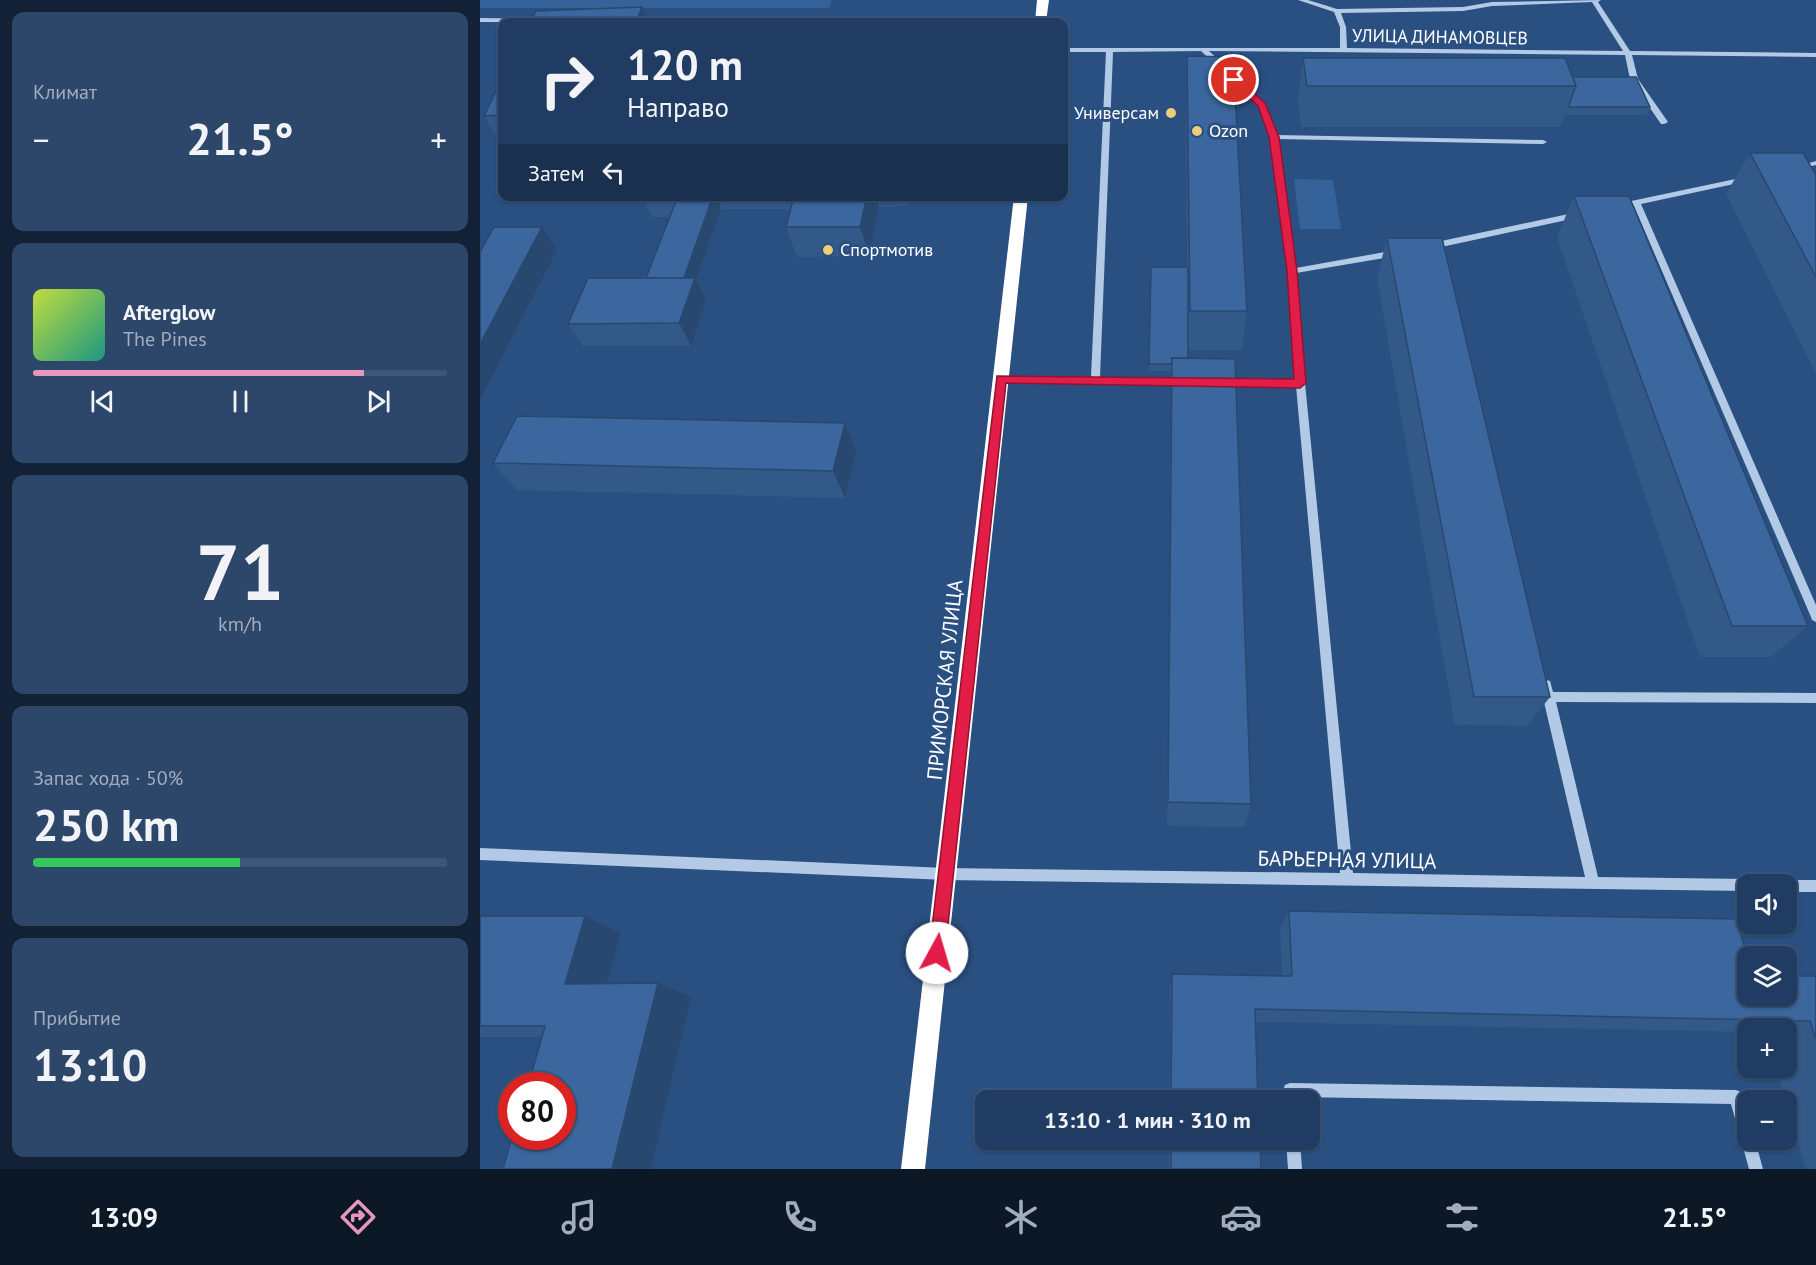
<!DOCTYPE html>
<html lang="ru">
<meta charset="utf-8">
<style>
body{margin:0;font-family:"PT Sans",sans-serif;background:#2d476b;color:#f1f3f6;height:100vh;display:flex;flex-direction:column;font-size:22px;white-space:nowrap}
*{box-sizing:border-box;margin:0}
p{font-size:20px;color:#a2adbe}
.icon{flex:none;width:33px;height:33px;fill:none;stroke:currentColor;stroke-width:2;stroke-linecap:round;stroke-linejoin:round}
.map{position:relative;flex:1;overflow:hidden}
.sheet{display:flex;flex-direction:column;gap:12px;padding:12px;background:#122136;width:480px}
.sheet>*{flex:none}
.hud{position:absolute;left:18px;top:18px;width:570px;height:183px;border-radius:12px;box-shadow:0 2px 4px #0004,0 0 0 2px #3d5677;background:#203c62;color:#f1f3f6;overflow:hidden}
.fabs{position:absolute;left:1257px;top:874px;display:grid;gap:12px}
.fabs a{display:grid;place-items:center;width:60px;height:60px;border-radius:12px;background:#203c62;box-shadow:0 2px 4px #0004,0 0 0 2px #3d5677;font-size:30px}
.speed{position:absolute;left:18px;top:1072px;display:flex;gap:12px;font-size:30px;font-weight:700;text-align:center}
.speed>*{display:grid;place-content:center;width:78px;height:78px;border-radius:50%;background:#203c62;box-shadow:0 2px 4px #0004,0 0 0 2px #3d5677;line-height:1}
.speed .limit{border:9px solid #d22;background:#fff;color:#111}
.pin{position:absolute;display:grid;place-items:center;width:51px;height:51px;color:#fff;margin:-26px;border:3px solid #fff;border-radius:50%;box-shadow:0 2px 6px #0007}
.me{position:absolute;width:66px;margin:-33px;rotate:6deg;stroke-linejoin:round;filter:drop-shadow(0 0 4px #0008)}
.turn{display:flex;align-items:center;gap:21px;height:126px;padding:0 30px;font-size:27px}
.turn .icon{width:78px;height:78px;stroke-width:2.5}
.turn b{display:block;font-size:42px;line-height:51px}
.then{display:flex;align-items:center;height:57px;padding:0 30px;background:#0003;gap:12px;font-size:22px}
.big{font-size:45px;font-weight:700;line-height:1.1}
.sheet .tile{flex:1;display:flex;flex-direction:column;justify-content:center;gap:9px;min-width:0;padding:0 21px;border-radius:12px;background:#2d476b}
.sheet .dial{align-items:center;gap:0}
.dial b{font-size:78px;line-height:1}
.song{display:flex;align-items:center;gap:18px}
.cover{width:72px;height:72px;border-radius:9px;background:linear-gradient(135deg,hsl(70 70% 55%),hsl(170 70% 35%))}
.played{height:6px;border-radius:3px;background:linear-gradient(90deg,#e797bd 80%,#3d5677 80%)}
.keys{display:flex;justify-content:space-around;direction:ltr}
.heat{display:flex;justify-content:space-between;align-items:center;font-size:33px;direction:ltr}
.charge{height:9px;border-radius:4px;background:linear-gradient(90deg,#34c759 50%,#3d5677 0)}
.trip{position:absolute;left:495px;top:1090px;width:345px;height:60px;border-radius:12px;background:#203c62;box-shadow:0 2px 4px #0004,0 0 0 2px #3d5677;font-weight:700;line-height:60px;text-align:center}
.tab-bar{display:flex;height:96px;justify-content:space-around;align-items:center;background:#0d1827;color:#a2adbe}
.tab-bar .icon{width:42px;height:42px}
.tab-bar .current{color:#e797bd}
.tab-bar b{font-size:27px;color:#f1f3f6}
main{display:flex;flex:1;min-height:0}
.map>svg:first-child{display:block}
.green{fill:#356299}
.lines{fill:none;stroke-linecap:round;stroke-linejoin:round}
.minor{fill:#b3cae6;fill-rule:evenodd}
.highway{fill:#fff;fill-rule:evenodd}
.wall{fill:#335988}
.shaded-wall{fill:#29486f}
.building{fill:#3b679e;stroke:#29486f;stroke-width:1.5}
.route{fill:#e11d48;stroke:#92132f;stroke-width:1.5}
.poi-dot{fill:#edcc7b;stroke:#2a5082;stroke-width:2}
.labels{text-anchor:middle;stroke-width:6;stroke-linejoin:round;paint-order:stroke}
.far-street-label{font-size:18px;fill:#fff;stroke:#2a5082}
.far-poi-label{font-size:18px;fill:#fff;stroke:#2a5082;text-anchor:start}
.street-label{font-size:21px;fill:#fff;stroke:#2a5082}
</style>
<main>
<section class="sheet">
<div class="tile"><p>Климат</p>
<div class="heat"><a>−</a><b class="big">21.5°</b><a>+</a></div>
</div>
<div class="tile">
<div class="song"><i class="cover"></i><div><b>Afterglow</b><p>The Pines</p></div></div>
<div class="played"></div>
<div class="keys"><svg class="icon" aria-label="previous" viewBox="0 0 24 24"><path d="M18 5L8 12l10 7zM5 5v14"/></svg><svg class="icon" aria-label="pause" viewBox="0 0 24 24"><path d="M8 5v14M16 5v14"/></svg><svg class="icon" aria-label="next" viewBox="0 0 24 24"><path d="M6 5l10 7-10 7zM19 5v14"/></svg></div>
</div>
<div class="tile dial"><b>71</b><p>km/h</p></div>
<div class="tile"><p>Запас хода · 50%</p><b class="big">250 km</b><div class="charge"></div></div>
<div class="tile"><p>Прибытие</p><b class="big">13:10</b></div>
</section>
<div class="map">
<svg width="1336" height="1169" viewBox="0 0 1336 1169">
<rect width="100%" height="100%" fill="#2a5082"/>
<g class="green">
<path d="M0,0H352L349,8H0Z"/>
<path d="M814,179L853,180L861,229H820Z"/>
</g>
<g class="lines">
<g class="minor">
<path d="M818,0H828L857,9L983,7L1012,2L1121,0L1118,2L1150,51L1336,53V57L1152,55L1158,79L1188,122L1184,124H1181L1150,79L1145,55L729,51L785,103L797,135L1063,140L1067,142L1063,144L798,139L816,268L916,250L920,253L916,256L816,273L825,383L873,873L1105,877L1060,685L1062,681L1066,680L1070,681L1073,692L1336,693V703L1076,702L1118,877L1268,879L1272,881L1274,885H1268V891L466,880L0,860V848L466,868L860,873L816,386H743L738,383L743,380H815L808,271L790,137L779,106L721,51L633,52L620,377L704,379L707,380L709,382L707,384L521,382L516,379L521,376L611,377L626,52H584V48H860V27L854,12ZM1112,2L1143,51L867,48L866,27L861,13L983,11L1012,6Z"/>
<path d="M561,16L563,17V19L154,22L151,20L154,18Z"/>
<path d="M0,18L63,19L66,21L65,22H0Z"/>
<path d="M1336,161V165L1316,170L1312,168Z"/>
<path d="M1265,177H1268V181L1161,204L1336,605V622L1332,620L1331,617L1154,206L1140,209L1136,206L1137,204Z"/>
<path d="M1098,212L1101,213V217L952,249L948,246L952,243Z"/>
<path d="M1306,880H1336V892H1306V885H1300L1302,882Z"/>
<path d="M810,1083L1256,1090L1261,1092L1268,1113V1140H1275L1283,1169H1269L1251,1104L818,1097V1101H804L803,1090L805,1085Z"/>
<path d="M806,1140H820L822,1169H808Z"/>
</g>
<g class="highway">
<path d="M557,0H569L566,22H555Z"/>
<path d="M534,196H548L445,1169H421Z"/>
</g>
</g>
<g class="wall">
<path d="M707,56L767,311L762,350H708V358L771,804L765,827L687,826L692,371H669L671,267H707L706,97Z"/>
<path d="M823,58L1093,77L1170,107L1166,115H1085L1080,127H821L818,99Z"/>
<path d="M22,79V146L4,116Z"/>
<path d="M1270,153L1336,175V374L1246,194Z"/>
<path d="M161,196H431L429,206L399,207L389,256L317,257L306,227L311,209H241L216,280L226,300L211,346H103L88,324L166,278L190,217H172Z"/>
<path d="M1094,196L1328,626L1291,657H1220L1077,237Z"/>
<path d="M907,238L1070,697L1047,726L975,725L897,278Z"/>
<path d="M376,451L365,498L37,490L13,463Z"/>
<path d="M809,911L1268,996L1336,976V1169H1326L1306,1104V1101L1296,1068H1306V1029H1268V1032L775,1022L778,1101H690V988L692,974L802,976L800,929Z"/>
<path d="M0,916H105L141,933L127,984L178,983L211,997L171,1169H23L62,1037H0Z"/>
<path d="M689,1140H780L781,1169H689Z"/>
</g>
<g class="shaded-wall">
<path d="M162,7L168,22H156Z"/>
<path d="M233,196H236L241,209L216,280L226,300L211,346L199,323L201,285Z"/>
<path d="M387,196H397L399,207L389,256L380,227Z"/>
<path d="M426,196H431L429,206Z"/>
<path d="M62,227L77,250L0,400V344Z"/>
<path d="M365,423L376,451L365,498L353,471Z"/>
<path d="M105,916L141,933L123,998L85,984Z"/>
<path d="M178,983L211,997L171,1169H132Z"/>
</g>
<g class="building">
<path d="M162,7L156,22H50L56,11Z"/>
<path d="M707,56L753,57L767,311H710Z"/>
<path d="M823,58H1085L1096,86H827Z"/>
<path d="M1093,77H1156L1170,107H1088L1096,86Z"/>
<path d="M22,79V115L4,116Z"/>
<path d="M1270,153H1323L1336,175V277Z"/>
<path d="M215,196H233L204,278H166L196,201H213Z"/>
<path d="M314,196H387L380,227H306Z"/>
<path d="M1094,196H1149L1328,626H1252Z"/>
<path d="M14,227H62L0,344V252Z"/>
<path d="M907,238H962L1070,697H994Z"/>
<path d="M671,267H708V358H692V364H669Z"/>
<path d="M108,278H215L199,323L88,324Z"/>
<path d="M692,358L755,359L771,804L688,802Z"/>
<path d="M37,416L365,423L353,471L13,463Z"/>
<path d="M809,911L1256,919L1268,958V996H1306V976H1336V1039L1330,1021L775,1009L778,1101H691L692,974L812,976Z"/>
<path d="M0,916H105L85,984L178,983L132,1169H23L32,1137H82V1086H48L65,1026H0Z"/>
<path d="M691,1140H780L781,1169H691Z"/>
</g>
<path class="route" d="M751,78H757L785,103L799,137L817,271L826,383L820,388L526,383L465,953L463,959L457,961L451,959L449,953L517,376L814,379L807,271L789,137L778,106L751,82Z"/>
<g class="poi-dot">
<circle cx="691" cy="113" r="6"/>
<circle cx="717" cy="131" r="6"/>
<circle cx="348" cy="250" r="6"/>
</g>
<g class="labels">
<g class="far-street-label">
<text transform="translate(960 37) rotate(1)" y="6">УЛИЦА ДИНАМОВЦЕВ</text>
</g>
<g class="far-poi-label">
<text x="679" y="119" text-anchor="end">Универсам</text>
<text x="729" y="137">Ozon</text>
<text x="360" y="256">Спортмотив</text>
</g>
<g class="street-label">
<text transform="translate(465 680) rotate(-84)" y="7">ПРИМОРСКАЯ УЛИЦА</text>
<text transform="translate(867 860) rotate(1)" y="7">БАРЬЕРНАЯ УЛИЦА</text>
</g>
</g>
</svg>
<div class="fabs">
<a><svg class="icon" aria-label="sound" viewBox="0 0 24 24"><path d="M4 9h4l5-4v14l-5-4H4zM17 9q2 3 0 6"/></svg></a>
<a><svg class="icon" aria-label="layers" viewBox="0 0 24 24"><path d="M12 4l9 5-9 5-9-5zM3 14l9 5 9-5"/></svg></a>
<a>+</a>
<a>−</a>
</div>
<div class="speed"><div class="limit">80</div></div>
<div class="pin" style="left:754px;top:80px;background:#d93025"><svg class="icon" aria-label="arrive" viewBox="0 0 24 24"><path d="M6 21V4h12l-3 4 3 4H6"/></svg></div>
<svg class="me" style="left:457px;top:953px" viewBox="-20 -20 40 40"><circle r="19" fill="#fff"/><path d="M0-13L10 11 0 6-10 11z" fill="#e11d48"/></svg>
<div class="trip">13:10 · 1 мин · 310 m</div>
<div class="hud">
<div class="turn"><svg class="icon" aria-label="right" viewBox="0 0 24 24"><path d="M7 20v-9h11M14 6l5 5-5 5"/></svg><div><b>120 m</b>Направо</div></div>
<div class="then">Затем<svg class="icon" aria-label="left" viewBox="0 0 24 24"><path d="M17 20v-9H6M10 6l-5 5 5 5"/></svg></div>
</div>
</div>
</main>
<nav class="tab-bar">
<b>13:09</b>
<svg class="icon current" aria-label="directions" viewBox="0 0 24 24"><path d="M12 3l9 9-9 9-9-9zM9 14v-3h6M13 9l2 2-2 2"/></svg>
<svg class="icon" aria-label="music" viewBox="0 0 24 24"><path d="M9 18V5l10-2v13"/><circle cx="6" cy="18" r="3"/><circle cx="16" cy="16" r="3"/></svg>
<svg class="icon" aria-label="phone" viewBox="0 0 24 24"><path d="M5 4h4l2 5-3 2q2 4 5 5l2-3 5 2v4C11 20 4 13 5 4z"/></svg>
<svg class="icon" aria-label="climate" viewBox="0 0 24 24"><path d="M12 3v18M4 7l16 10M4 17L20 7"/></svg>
<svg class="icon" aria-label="car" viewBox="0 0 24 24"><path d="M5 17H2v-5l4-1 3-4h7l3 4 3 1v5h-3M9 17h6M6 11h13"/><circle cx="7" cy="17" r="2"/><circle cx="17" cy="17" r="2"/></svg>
<svg class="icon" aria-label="filters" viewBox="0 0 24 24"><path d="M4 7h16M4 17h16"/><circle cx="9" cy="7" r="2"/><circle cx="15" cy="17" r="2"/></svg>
<b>21.5°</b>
</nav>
